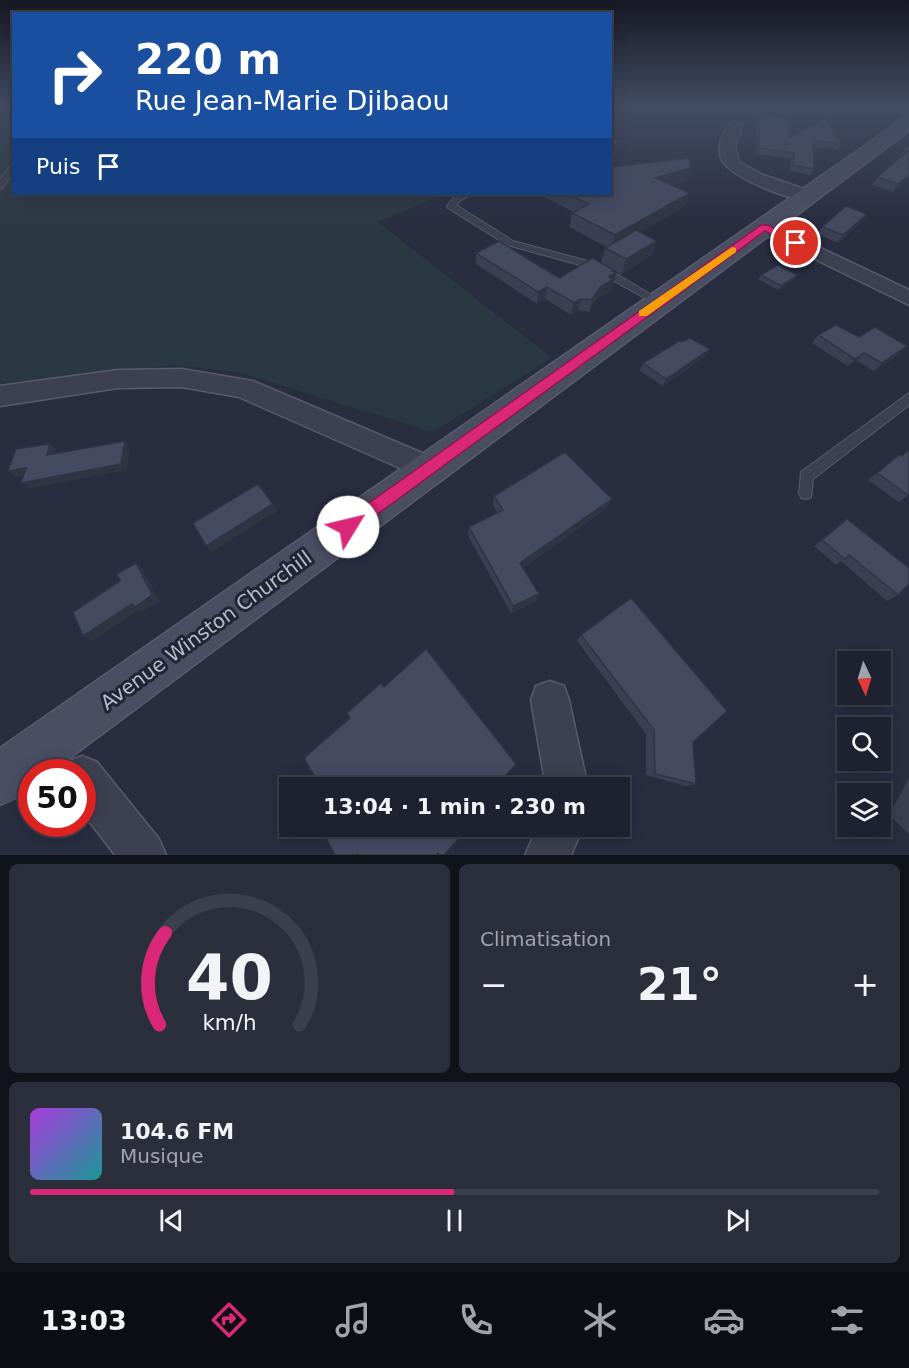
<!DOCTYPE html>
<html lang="fr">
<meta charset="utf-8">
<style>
body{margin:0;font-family:"DejaVu Sans",sans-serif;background:#2b2f3c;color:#f1f3f6;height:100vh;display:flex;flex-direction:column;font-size:22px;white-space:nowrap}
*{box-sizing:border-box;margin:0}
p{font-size:20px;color:#a1a4ab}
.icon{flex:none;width:33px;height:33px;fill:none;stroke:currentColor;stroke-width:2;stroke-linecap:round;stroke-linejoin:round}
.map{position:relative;height:855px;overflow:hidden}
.sheet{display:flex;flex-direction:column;gap:9px;padding:9px;background:#10131a;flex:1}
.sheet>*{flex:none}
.banner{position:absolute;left:12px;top:12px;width:600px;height:183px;border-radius:0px;box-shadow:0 3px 15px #0003,0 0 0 2px #3c3f4c;background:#1a4fa0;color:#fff;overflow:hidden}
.needle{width:39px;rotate:176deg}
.fabs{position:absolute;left:837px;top:651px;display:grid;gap:12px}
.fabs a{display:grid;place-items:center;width:54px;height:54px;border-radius:0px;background:#1e2230;box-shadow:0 3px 15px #0003,0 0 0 2px #3c3f4c;font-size:30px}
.speed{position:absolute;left:18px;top:759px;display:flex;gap:12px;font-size:30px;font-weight:700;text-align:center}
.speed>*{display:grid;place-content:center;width:78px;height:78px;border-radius:50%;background:#1e2230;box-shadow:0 3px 15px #0003,0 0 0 2px #3c3f4c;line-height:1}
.speed .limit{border:9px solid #d22;background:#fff;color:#111}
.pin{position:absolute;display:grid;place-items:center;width:51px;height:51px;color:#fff;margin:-26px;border:3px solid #fff;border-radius:50%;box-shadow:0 2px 6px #0007}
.me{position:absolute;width:66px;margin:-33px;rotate:54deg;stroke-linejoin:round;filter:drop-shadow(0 0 4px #0008)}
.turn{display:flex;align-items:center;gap:21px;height:126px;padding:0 24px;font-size:27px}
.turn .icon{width:78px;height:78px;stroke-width:2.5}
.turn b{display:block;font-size:42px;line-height:51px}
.then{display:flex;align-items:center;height:57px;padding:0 24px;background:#0003;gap:12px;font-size:22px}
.big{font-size:45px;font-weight:800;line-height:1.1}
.sheet .card{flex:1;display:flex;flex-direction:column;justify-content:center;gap:9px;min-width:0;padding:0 21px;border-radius:9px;background:#2b2f3c}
.sheet .dial{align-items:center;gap:0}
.dial svg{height:156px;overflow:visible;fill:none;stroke:#3c3f4c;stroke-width:7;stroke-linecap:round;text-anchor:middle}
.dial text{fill:#f1f3f6;stroke:none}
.song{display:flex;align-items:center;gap:18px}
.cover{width:72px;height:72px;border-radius:9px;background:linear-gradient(135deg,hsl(280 70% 55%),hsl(180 70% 35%))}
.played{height:6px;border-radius:3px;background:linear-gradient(90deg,#db2777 50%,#3c3f4c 50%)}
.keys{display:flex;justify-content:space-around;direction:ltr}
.heat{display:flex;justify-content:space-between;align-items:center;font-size:33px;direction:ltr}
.sheet .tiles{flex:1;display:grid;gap:9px;grid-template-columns:1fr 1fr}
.card:last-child{grid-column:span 2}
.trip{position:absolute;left:279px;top:777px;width:351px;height:60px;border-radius:0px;background:#1e2230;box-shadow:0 3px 15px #0003,0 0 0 2px #3c3f4c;font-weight:800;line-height:60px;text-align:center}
.dock{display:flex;height:96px;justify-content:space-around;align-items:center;background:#0c0e13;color:#a1a4ab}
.dock .icon{width:42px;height:42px}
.dock .on{color:#db2777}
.dock b{font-size:27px;color:#f1f3f6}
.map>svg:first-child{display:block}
.green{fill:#2a3941}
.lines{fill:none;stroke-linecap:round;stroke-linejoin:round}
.lane-casing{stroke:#575b6b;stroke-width:2}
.street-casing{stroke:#575b6b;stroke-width:3}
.secondary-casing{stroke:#575b6b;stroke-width:3}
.lane{fill:#3c4050;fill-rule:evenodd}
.street{fill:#3c4050;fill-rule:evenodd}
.secondary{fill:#4a4e63;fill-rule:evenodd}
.wall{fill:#3a4053}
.shaded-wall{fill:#303443}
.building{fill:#444a60;stroke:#303443;stroke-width:1.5}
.route{fill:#db2777;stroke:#8e194d;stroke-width:1.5}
.slow{fill:#f59e0b}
.labels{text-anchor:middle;stroke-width:6;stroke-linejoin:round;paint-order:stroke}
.street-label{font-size:20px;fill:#b9bcca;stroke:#212536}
</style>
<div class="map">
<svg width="909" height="855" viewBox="0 0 909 855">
<rect width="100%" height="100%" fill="#282d40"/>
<path class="green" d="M0,106H13L14,194H443L378,222L552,358L433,432L238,372L171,365L0,388Z"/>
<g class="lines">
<defs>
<g id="lane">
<path d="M14,161V170L3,188L0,189V179Z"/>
<path d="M462,194H472L461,200L456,205L513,241L599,264L664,302L659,305L655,304L591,268L507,245L448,208L447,206L455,196Z"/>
<path d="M909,393V405L813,479L811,498L806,499L801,498L799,493L801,472Z"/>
</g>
<g id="street">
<path d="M735,122L742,126L735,146L739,162L763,175L813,192L816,196L813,200C796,204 733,178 723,162C718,154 719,144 723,135C726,129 728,123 735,122Z"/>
<path d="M764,221L909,290V305L757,231L755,227L757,223Z"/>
<path d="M182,369L253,381L422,453L435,462L439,471L435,480C419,485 415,479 402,469L239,397L182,387L118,388L0,406V386L118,370Z"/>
<path d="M550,681L564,686L569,700L588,788H546L531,700L536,686Z"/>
<path d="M82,756L97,762L159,839L166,855H115L82,812V772H63L67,762Z"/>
<path d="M538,826H584L571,855H525Z"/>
</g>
<path id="secondary" d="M909,118V131L51,772H32V787L18,797L0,805V748L903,119Z"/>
</defs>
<use href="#lane" class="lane-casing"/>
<use href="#street" class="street-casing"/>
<use href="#secondary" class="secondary-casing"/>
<use href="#lane" class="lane"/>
<use href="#street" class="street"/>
<use href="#secondary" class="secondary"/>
</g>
<g class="wall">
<path d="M891,106H906L903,109Z"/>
<path d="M759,116L790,137L841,143L838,149L813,147L814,169L811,175L790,171L791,159L756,154L757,121Z"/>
<path d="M909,145V178L893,192L872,185L877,177L904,154H901L906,147Z"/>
<path d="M686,181L673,185L690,193L685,206L641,232L657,241L652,255L621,275L614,270L613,271L616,273L611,291L597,299L589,312L578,310L571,315L545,299L537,304L476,264V253L559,278L601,263L605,248L607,247L569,227L572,213L574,212L538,194H610Z"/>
<path d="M867,214L862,222L838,243L817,234L822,227Z"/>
<path d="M761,275L795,279L778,290L758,279Z"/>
<path d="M818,335L859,337L900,354L874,371L857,361L848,366L812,343Z"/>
<path d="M705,357L663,386L640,371L643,363Z"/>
<path d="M899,455L909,495L899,502L868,480Z"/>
<path d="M494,496L612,499L607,508L523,568L536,601L511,613L468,536L469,527L498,513L493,506Z"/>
<path d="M847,519L898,595L887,601L841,561L836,565L814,546Z"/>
<path d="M581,635L693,742L696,784L686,786L646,775V734L577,641Z"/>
<path d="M909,778V834L889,815Z"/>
</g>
<g class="shaded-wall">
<path d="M621,142L617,155L610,159V147Z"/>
<path d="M691,168L686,181L651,191L655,178Z"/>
<path d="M909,175V178L893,192L898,184Z"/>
<path d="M690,193L685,206L611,250L615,235Z"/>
<path d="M867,214L862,222L838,243L843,235Z"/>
<path d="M657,241L652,255L621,275L626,259Z"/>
<path d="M614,270L612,275L616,273L611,291L597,299L589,312L592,300L600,287Z"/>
<path d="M798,275L795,279L778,290L781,286Z"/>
<path d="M547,287L545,299L537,304L538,292Z"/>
<path d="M581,299L578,310L571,315L574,303Z"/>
<path d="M907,346L900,354L874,371L882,363Z"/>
<path d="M710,349L705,357L663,386L666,379Z"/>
<path d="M864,353L857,361L848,366L855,359Z"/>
<path d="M125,441L130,447L127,470L29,489L21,483Z"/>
<path d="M50,444L57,450L54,461L47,455Z"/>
<path d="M26,468L34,474L16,477L8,471Z"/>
<path d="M612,499L607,508L518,572L520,563Z"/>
<path d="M273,504L277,511L212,552L206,546Z"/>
<path d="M136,563L143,569L160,601L142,612L139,610L92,641L83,636L132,604Z"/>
<path d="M539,594L536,601L511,613L513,606Z"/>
</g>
<g class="building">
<path d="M759,116L787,119L790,137L826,118L841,143L813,141L814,169L793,165L794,153L759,148Z"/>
<path d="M610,138L621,142L610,147Z"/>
<path d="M909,150V175L898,184L877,177Z"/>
<path d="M689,158L691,168L655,178L690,193L615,235L572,213L589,204L567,194H610V167Z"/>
<path d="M846,206L867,214L843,235L822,227Z"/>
<path d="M636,230L657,241L626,259L605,248Z"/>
<path d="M499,241L559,278L592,258L614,270L612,271L616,273L609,277L614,279L600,287L592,300L581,299L574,303L547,287L538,292L476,253Z"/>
<path d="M778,265L798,275L781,286L761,275Z"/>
<path d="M836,325L859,337L875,327L907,346L882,363L864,353L855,359L818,335Z"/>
<path d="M690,338L710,349L666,379L643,363L679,341L682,342Z"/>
<path d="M125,441L121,464L21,483L26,468L8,471L16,449L50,444L47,455Z"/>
<path d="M909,450V495H908L877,473L899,455L901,456Z"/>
<path d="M565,452L612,499L520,563L539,594L513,606L469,527L503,510L494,496Z"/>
<path d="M258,484L273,504L206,546L193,523Z"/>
<path d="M847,519L909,568V584L898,595L849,555L845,559L822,540Z"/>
<path d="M136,563L152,595L135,607L132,604L83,636L73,612L120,581L117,574Z"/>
<path d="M631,598L727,711L693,742L696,784L655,774L654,730L581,635Z"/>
<path d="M426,649L516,764L495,788H321L304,758L350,718L347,713L381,683L384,687Z"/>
<path d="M320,826H470L444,855H440L438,853L436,855H358V854L357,855H335Z"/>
</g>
<linearGradient id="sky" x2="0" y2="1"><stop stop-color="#161923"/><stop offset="0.47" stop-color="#424c64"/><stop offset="1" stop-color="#424c64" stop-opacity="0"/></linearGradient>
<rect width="909" height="226" fill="url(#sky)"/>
<path class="route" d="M761,225H768L801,243L792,245L765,231L353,532L348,534L342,532L340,527L342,522Z"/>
<path class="slow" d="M732,247L736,248V252L647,316H639V311Z"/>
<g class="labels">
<g class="street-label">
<text transform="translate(206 630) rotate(-36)" y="7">Avenue Winston Churchill</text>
</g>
</g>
</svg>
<div class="fabs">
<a><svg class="needle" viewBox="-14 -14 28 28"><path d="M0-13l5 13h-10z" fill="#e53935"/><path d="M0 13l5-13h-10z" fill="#a1a4ab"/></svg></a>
<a><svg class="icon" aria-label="search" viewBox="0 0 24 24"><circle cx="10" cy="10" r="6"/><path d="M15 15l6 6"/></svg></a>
<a><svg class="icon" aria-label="layers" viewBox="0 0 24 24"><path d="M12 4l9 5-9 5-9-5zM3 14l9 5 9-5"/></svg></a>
</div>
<div class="speed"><div class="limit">50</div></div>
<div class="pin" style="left:796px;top:243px;background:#d93025"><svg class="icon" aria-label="arrive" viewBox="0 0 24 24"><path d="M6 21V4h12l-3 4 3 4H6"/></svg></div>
<svg class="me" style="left:348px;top:527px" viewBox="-20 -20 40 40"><circle r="19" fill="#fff"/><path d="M0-13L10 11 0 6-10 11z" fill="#db2777"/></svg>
<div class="trip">13:04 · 1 min · 230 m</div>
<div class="banner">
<div class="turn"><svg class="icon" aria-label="right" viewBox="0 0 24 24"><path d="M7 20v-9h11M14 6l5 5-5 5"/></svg><div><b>220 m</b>Rue Jean-Marie Djibaou</div></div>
<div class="then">Puis<svg class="icon" aria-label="arrive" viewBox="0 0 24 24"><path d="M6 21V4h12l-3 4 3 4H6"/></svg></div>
</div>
</div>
<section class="sheet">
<div class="tiles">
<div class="card dial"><svg viewBox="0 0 100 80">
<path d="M14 69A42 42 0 1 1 86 69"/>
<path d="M14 69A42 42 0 0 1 17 22" stroke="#db2777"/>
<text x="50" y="56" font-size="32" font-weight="700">40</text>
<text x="50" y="72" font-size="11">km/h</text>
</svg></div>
<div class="card"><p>Climatisation</p>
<div class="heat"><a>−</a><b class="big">21°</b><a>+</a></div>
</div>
<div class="card">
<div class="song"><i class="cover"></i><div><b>104.6 FM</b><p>Musique</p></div></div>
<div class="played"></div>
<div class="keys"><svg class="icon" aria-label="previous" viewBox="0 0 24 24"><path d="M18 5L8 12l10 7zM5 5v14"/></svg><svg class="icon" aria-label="pause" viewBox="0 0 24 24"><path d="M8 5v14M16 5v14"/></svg><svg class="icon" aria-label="next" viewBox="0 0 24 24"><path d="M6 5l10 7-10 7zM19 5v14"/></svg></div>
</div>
</div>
</section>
<nav class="dock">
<b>13:03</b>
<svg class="icon on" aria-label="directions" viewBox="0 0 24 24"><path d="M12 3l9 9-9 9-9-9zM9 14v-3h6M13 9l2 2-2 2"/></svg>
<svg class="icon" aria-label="music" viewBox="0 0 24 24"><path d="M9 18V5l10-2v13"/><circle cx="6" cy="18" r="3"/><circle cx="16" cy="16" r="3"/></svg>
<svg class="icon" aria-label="phone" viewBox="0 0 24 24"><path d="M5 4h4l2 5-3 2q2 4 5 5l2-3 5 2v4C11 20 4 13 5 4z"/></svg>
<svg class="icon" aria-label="climate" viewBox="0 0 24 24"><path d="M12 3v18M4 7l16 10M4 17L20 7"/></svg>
<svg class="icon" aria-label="car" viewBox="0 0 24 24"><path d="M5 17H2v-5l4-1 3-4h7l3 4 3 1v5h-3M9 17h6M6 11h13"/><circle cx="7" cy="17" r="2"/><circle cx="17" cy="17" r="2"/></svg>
<svg class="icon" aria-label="filters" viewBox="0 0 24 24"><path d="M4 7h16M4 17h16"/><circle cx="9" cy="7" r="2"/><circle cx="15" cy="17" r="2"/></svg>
</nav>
